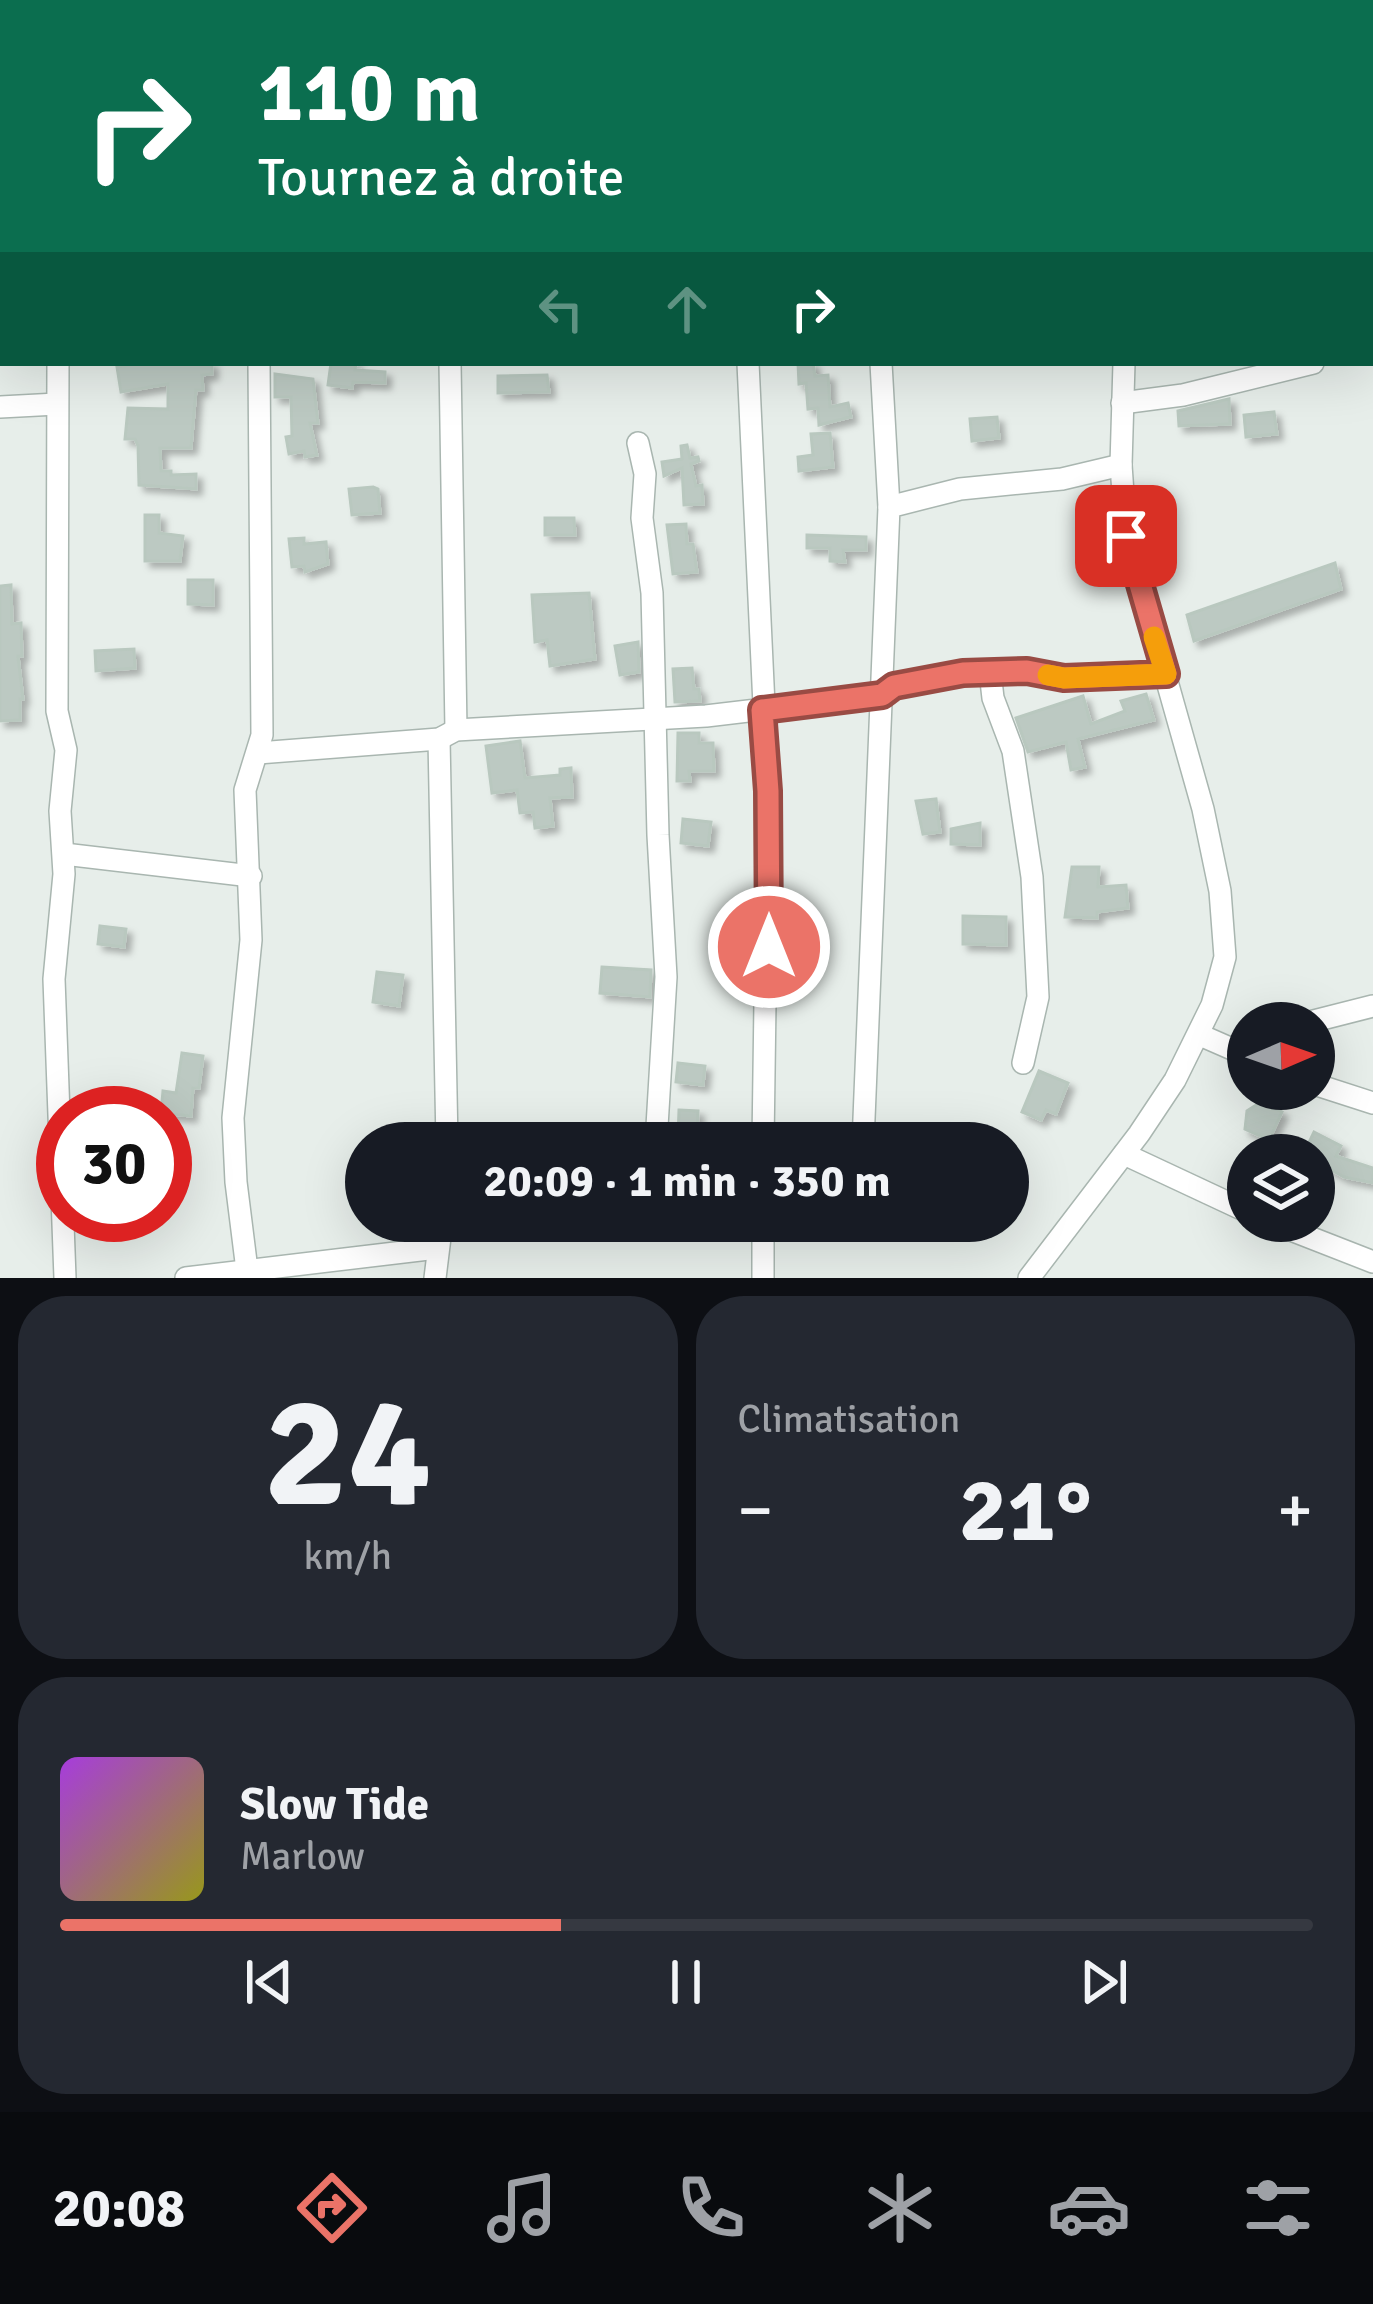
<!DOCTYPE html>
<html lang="fr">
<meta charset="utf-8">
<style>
body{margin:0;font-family:Signika,sans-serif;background:#242831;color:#f1f3f6;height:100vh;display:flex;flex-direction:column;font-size:45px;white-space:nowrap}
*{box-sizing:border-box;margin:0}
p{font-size:39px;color:#9ea1a6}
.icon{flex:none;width:66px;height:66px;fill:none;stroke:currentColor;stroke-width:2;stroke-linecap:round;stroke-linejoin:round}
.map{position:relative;height:1278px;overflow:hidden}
.side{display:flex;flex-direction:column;gap:18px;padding:18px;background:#0d0f14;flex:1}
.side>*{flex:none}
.banner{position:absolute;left:0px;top:0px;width:1374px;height:366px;box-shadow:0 12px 48px #0002;background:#0b6e4f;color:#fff;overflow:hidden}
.needle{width:78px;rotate:88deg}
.tools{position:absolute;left:1227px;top:1002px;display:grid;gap:24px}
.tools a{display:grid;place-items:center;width:108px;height:108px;border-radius:50%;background:#171b24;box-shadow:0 12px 48px #0002;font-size:60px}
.speed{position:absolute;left:36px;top:1086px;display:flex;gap:24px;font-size:60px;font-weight:700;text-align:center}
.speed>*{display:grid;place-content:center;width:156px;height:156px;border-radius:50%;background:#171b24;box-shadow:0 12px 48px #0002;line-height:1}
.speed .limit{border:18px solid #d22;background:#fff;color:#111}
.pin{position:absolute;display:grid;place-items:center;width:102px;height:102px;color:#fff;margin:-51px;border-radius:24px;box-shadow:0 6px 18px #0006}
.me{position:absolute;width:132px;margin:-66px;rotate:0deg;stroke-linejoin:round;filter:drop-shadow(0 0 9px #0008)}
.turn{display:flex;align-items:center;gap:42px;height:252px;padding:0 60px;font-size:54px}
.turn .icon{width:156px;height:156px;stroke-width:2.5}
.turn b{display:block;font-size:84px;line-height:102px}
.lanes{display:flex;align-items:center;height:114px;padding:0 60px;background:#0003;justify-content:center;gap:60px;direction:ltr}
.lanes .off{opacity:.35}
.big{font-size:90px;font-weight:800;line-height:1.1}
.side .widget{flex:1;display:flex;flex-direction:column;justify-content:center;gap:18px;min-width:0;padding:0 42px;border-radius:48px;background:#242831}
.side .dial{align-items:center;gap:0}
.dial b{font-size:156px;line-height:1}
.song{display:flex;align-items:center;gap:36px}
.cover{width:144px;height:144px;border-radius:18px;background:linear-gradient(135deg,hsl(280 70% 55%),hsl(60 70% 35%))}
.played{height:12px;border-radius:6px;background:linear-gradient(90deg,#eb7368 40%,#363941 40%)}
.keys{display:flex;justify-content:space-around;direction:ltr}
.heat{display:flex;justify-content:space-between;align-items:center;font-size:66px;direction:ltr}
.side .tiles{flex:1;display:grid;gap:18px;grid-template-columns:1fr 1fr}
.widget:last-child{grid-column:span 2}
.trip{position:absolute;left:345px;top:1122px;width:684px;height:120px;border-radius:60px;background:#171b24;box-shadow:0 12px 48px #0002;font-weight:800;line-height:120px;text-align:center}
.menu{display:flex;height:192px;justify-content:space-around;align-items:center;background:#090b0e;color:#9ea1a6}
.menu .icon{width:84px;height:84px}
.menu .selected{color:#eb7368}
.menu b{font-size:54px;color:#f1f3f6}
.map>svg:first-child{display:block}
.building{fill:#bcc9c2;stroke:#b9c8bf;stroke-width:3;filter:url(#shadow)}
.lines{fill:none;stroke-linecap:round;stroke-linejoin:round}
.minor-casing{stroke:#a9b6b0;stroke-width:24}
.minor{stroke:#fff;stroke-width:21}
.route-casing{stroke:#994b44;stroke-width:30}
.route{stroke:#eb7368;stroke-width:21}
.slow{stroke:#f59e0b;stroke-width:21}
</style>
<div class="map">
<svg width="1373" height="1278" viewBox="0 0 1373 1278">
<defs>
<filter id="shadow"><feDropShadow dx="5.5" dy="5.5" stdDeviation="3" flood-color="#0004"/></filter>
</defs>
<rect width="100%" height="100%" fill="#e7eeea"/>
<g class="building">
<path d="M142,363H212V374L202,375L203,390H196L191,448H160L161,471H171V475L196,474V489L139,485L138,446L135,439H125L128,408L168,409V384L121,392L117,367Z"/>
<path d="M331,363H356L355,370L385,372V383L353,382L352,388L328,385Z"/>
<path d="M798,363H813L815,376L828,375L830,407L848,403L851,417L819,425L818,408L808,409L806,383L799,384Z"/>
<path d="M275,374L313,379L318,423H310L317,455L305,457L304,451L289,454L286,437L292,436L291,397H275Z"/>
<path d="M547,375L549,392L498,393V376Z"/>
<path d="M1229,399L1230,424L1179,426L1178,411Z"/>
<path d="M1274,412L1277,434L1246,437L1244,415Z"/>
<path d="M997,417L999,438L972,441L970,419Z"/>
<path d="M830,433L833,467L799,471L798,457L813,455L811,434Z"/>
<path d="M687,445L690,458L698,457L699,461L691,464L696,486L702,485L703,504L684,505L682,468L664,476L662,462L682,459L681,446Z"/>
<path d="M373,487L378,489L380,513L352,515L349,489Z"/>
<path d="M145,515H159V533L183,536L180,561H145Z"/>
<path d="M545,518H574L575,535H545Z"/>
<path d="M686,524L687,544H693L697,572L673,574L667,525Z"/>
<path d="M807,535L866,537V550H843L845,562L830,561V548H807Z"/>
<path d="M304,538V544L326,542L328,564L305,572L304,566L292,567L289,539Z"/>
<path d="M1335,563L1341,589L1194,641L1187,615Z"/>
<path d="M188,580H213V605L188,604Z"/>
<path d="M11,585L12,624L21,623L22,656H18L23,699H20V720L0,721V586Z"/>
<path d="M589,593L595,659L550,666L547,640L535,642L532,595Z"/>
<path d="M638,642L639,672L620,675L615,646Z"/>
<path d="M134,649L135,668L96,671L95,651Z"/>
<path d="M692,668L694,689H699L700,701L675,702L673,669Z"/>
<path d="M1146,694L1154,720L1078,739L1085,767L1071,770L1066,742L1028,752L1016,718L1083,696L1091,724L1125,711L1121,701Z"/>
<path d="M678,733H699V743H713L714,771H689L690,781H677Z"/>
<path d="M520,741L525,778L560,775V769L571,768L572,797L550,798L553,826L535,828L533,812L520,813L517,790L492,793L486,746Z"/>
<path d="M936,799L940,832L923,834L916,801Z"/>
<path d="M683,819L711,822L708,846L681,843Z"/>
<path d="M980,823V845L951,844V829Z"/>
<path d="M1072,867H1099L1098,887L1126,885L1128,908L1097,912V918L1065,917Z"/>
<path d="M963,916L1006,917V945L963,944Z"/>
<path d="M100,926L126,929L124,947L98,944Z"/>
<path d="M602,967L651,970L650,997L600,993Z"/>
<path d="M377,972L403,975L399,1006L373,1002Z"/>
<path d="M182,1053L203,1056L199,1088H193L191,1116L161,1113L163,1091L176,1093Z"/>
<path d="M678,1063L705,1066L703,1085L676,1082Z"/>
<path d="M1039,1071L1068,1083L1056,1114L1046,1110L1041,1120L1022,1112Z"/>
<path d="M1261,1102L1282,1112L1269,1140L1245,1129L1247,1111Z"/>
<path d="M679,1110L698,1111L697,1140L678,1139Z"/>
<path d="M1314,1132L1341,1146L1336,1156L1373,1168V1183L1344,1177L1314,1160V1155H1303Z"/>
</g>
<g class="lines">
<defs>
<g id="minor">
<path d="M62,0V3"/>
<path d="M256,0V3"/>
<path d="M453,0V3"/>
<path d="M723,0V3"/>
<path d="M939,0L940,3"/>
<path d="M1123,0L1124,3"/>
<path d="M1166,3L1179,0"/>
<path d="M1371,156L1373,155"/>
<path d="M1371,350L1373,349"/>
<path d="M58,363L57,711L66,750L60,811L64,874L54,979L65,1278"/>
<path d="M450,363L456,730"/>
<path d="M748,363L768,791L763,1143"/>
<path d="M881,363L889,507"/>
<path d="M1122,403L1183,395L1313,363"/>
<path d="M0,407L57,404"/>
<path d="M638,443L645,474L642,518L652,593L658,835L666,977L656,1143"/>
<path d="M990,672L993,698L1013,751L1032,877L1038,997L1023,1063"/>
<path d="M439,739L447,1143"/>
<path d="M258,753L439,739L456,730L706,716L882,695L894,686L963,673L1027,671L1063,678L1166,674"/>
<path d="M64,854L251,876"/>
<path d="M1306,1023L1373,1006"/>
<path d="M1200,1035L1248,1056"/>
<path d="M1314,1084L1373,1103"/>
<path d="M863,1143L889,507L960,489L1062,479L1121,465"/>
<path d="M1124,1154L1248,1212"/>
<path d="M763,1221V1278"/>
<path d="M1268,1221L1373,1262"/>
<path d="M186,1278L437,1248"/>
<path d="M248,1278L236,1182L233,1118L251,940L245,790L262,735L259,363"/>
<path d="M435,1278L442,1221"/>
<path d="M1029,1278L1139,1134L1175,1080L1212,1005L1225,957L1220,891L1203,809L1126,536L1121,465L1124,363"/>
</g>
</defs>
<use href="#minor" class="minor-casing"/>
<use href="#minor" class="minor"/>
</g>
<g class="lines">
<defs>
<path id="route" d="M769,947L768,791L762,710L882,695L894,686L963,673L1027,671L1064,678L1166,674L1126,536"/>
</defs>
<use href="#route" class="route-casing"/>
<use href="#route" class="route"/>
<path class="slow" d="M1048,675L1064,678L1166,674L1154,637"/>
</g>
</svg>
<div class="tools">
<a><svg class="needle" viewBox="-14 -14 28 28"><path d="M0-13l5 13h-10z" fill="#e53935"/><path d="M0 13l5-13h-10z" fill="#9ea1a6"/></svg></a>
<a><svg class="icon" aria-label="layers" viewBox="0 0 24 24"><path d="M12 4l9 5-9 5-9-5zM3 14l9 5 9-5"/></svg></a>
</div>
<div class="speed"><div class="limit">30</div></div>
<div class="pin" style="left:1126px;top:536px;background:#d93025"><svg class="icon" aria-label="arrive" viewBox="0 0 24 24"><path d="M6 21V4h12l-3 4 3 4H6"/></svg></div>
<svg class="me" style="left:769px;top:947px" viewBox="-20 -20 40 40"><circle r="17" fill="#eb7368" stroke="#fff" stroke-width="3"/><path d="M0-11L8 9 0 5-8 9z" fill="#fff"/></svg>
<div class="trip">20:09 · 1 min · 350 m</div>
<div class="banner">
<div class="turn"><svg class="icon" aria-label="right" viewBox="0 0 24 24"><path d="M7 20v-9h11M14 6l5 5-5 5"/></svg><div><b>110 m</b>Tournez à droite</div></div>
<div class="lanes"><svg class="icon off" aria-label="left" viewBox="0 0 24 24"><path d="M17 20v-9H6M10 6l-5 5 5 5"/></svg><svg class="icon off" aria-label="ahead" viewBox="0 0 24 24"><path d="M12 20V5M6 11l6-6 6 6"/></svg><svg class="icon" aria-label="right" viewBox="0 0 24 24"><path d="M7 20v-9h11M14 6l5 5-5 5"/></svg></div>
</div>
</div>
<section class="side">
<div class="tiles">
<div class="widget dial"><b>24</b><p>km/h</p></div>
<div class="widget"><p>Climatisation</p>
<div class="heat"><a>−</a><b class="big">21°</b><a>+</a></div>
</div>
<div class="widget">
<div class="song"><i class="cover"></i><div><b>Slow Tide</b><p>Marlow</p></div></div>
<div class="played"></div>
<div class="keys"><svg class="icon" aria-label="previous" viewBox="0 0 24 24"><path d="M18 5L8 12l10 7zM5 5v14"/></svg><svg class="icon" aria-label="pause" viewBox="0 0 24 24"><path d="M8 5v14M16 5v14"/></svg><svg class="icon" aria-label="next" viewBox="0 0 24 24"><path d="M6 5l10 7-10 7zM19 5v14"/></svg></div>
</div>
</div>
</section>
<nav class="menu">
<b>20:08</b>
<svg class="icon selected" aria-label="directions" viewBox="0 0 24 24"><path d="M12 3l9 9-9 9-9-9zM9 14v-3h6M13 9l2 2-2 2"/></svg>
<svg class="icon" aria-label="music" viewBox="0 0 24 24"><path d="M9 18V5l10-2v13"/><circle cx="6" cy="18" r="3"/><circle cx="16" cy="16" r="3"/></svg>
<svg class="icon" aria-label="phone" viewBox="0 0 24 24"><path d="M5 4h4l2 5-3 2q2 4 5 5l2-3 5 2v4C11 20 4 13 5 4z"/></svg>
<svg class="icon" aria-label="climate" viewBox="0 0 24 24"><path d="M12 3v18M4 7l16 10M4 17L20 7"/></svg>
<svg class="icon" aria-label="car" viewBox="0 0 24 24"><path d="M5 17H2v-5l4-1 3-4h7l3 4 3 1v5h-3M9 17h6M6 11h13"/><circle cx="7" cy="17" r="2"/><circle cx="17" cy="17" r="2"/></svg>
<svg class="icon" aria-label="filters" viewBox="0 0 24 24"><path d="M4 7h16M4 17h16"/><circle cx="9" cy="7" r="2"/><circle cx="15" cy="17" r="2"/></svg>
</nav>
